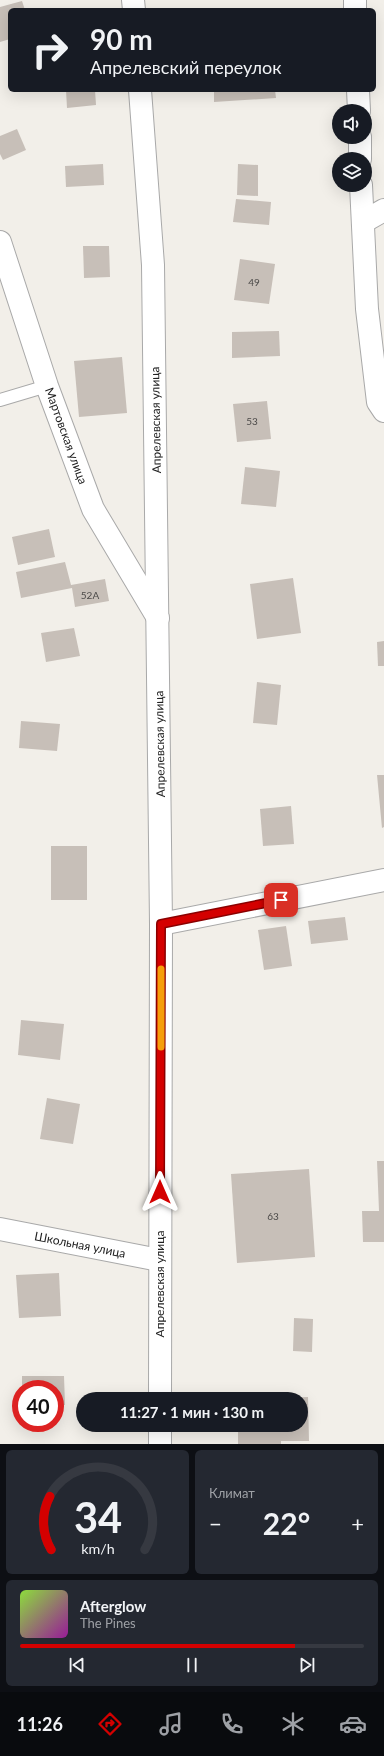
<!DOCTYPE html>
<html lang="ru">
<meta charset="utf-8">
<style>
body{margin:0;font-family:Lato,sans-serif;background:#242831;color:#f1f3f6;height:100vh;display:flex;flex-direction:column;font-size:15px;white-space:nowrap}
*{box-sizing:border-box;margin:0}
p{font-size:13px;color:#9ea1a6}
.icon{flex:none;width:22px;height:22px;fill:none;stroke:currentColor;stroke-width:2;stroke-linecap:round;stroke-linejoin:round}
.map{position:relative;height:1444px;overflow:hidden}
.sheet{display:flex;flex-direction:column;gap:6px;padding:6px;background:#0d0f14;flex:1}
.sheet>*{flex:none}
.top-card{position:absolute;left:8px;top:8px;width:368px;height:84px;border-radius:6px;box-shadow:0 4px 16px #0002;background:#171b24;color:#f1f3f6;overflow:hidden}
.buttons{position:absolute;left:332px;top:104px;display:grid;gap:8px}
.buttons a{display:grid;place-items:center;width:40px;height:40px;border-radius:50%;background:#171b24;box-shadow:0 4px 16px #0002;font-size:20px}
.speed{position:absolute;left:12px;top:1380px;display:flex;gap:8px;font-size:20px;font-weight:700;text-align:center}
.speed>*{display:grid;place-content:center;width:52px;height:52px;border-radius:50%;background:#171b24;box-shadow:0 4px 16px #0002;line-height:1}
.speed .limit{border:6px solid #d22;background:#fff;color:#111}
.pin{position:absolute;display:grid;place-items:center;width:34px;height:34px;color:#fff;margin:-17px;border-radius:8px;box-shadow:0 2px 6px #0006}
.me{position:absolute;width:44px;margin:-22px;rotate:0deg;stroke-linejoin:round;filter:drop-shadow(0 0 3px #0008)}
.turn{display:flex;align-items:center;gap:14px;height:84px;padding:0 16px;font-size:18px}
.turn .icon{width:52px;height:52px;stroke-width:2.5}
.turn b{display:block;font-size:28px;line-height:34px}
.big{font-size:30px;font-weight:700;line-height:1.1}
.sheet .card{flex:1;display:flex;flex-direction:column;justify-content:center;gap:6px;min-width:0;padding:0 14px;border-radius:6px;background:#242831}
.sheet .dial{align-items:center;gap:0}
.dial svg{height:104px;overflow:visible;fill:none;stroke:#363941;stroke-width:7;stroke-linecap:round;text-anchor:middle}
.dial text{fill:#f1f3f6;stroke:none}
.song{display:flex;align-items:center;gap:12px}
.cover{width:48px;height:48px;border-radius:6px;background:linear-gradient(135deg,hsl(90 70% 55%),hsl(300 70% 35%))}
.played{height:4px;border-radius:2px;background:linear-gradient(90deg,#d40000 80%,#363941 80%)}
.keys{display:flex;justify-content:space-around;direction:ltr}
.heat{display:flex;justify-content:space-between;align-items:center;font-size:22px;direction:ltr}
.sheet .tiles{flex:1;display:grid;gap:6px;grid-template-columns:1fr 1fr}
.card:last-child{grid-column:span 2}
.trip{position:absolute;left:76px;top:1392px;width:232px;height:40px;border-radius:20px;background:#171b24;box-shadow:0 4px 16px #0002;font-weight:700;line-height:40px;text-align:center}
.menu{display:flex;height:64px;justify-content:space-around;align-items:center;background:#090b0e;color:#9ea1a6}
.menu .icon{width:28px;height:28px}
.menu .on{color:#d40000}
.menu b{font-size:18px;color:#f1f3f6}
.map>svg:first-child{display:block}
.building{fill:#c7bfb8}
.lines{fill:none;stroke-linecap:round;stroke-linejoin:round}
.service-casing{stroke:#a9a9a9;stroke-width:14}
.minor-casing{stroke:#a9a9a9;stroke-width:24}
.tertiary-casing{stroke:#a9a9a9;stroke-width:24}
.service{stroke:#fff;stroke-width:12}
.minor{stroke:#fff;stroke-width:22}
.tertiary{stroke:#fff;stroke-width:22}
.route-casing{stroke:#8a0000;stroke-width:10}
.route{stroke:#d40000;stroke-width:7}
.slow{stroke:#f59e0b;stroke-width:7}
.labels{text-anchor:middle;stroke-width:3.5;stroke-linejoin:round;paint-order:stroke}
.number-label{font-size:10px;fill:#4b4948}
.street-label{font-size:12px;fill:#222;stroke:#fff}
</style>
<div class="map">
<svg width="384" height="1444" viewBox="0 0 384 1444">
<rect width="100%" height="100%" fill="#f2efe9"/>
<g class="building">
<path d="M22,1L25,10H10V39L0,42V7Z"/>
<path d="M66,90H95L96,105L67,108Z"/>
<path d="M214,90H275L276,98L214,102Z"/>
<path d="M17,129L26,150L3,160L0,154V136Z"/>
<path d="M103,164L104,185L66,187L65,166Z"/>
<path d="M238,164L258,165V196L237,195Z"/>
<path d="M236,199L271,202L269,225L233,222Z"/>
<path d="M83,246H109L110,277L84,278Z"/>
<path d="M240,259L275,264L269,304L234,300Z"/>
<path d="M279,331L280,356L232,358V332Z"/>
<path d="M122,357L127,413L79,417L74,361Z"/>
<path d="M267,401L271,439L237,442L233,404Z"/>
<path d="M245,467L280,471L276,507L241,504Z"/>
<path d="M49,529L55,557L18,565L12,537Z"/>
<path d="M65,562L71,585L105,579L109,601L75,607L72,588L21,598L16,572Z"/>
<path d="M293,578L301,633L257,639L250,584Z"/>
<path d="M74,628L80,656L46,662L41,633Z"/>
<path d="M384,641V666H378L377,642Z"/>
<path d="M257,682L281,685L277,725L253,723Z"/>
<path d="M21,721L60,724L57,751L19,748Z"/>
<path d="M377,775H384V827L382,828Z"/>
<path d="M291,806L294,844L263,846L260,809Z"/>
<rect x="51" y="846" width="36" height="54"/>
<path d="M345,917L348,940L311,944L308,921Z"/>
<path d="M286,926L292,966L264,970L258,930Z"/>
<path d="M21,1020L64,1024L60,1060L18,1055Z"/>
<path d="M47,1098L80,1104L73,1144L40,1139Z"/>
<path d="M377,1161H384V1242H363L362,1211H379Z"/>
<path d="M309,1169L315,1257L237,1263L231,1174Z"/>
<path d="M59,1273L61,1316L19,1318L16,1275Z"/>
<path d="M294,1318L313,1319L312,1352L293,1351Z"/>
<path d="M22,1376H64L65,1405H55V1389H22Z"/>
<path d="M308,1397L309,1441H281V1444H238V1425H301V1399L281,1398Z"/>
</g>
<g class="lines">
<defs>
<path id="service" d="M0,400L47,386"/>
<g id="minor">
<path d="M355,0V10"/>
<path d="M358,90L359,111"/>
<path d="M360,137V159"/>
<path d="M361,185L367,309L378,402L384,411"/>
<path d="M363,222L384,210"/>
<path d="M0,242L47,386L93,509L158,618"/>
<path d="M161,924L384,880"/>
<path d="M0,1229L159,1260"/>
</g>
<g id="tertiary">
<path d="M133,0L134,10"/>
<path d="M140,90L153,265L161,924L160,1399"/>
<path d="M160,1425V1444"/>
</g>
</defs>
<use href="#service" class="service-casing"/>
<use href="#minor" class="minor-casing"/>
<use href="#tertiary" class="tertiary-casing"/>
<use href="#service" class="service"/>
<use href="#minor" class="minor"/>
<use href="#tertiary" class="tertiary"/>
</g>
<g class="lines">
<defs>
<path id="route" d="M160,1192L161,924L281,900"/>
</defs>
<use href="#route" class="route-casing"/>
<use href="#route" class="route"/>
<path class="slow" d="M161,1047V969"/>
</g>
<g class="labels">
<g class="number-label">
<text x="254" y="286">49</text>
<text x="252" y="425">53</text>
<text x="90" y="599">52А</text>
<text x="273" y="1220">63</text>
</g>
<g class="street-label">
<text transform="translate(156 420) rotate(-91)" y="4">Апрелевская улица</text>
<text transform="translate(66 436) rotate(70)" y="4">Мартовская улица</text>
<text transform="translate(160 744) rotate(-91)" y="4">Апрелевская улица</text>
<text transform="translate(80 1245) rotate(11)" y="4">Школьная улица</text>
<text transform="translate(160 1284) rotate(-90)" y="4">Апрелевская улица</text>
</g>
</g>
</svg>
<div class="buttons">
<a><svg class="icon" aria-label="sound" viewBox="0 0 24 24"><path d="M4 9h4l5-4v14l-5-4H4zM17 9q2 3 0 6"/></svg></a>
<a><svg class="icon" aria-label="layers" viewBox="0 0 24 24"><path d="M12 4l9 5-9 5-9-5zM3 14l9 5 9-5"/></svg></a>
</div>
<div class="speed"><div class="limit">40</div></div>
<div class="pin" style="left:281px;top:900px;background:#d93025"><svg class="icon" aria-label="arrive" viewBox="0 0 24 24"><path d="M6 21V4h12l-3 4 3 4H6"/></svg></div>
<svg class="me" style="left:160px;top:1192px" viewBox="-20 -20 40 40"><path d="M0-17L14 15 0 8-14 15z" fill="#d40000" stroke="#fff" stroke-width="4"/></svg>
<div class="trip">11:27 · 1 мин · 130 m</div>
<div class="top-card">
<div class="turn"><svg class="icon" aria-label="right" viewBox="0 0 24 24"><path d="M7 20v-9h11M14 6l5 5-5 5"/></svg><div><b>90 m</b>Апрелевский переулок</div></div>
</div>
</div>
<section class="sheet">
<div class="tiles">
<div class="card dial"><svg viewBox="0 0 100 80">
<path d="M14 69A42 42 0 1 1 86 69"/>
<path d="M14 69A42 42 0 0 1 13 28" stroke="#d40000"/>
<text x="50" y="56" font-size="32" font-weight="700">34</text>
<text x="50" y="72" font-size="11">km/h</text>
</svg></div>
<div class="card"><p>Климат</p>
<div class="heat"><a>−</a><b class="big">22°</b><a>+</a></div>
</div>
<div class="card">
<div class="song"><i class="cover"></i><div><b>Afterglow</b><p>The Pines</p></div></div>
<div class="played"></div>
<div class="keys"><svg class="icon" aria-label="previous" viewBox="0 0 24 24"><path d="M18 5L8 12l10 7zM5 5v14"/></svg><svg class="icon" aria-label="pause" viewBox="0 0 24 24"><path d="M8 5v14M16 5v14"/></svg><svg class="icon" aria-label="next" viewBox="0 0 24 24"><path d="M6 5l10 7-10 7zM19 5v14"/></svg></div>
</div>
</div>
</section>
<nav class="menu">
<b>11:26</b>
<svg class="icon on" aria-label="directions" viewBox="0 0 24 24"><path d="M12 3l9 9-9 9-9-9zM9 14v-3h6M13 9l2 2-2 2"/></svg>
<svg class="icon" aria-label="music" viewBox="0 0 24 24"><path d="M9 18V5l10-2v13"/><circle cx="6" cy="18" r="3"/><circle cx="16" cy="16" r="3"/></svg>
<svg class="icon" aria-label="phone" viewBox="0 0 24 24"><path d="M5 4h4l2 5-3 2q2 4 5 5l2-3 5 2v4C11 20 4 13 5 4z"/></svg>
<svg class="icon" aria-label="climate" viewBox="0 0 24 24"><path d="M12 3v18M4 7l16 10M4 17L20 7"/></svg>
<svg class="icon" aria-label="car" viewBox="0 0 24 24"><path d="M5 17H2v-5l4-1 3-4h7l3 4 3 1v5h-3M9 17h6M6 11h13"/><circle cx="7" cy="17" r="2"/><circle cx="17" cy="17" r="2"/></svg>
</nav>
